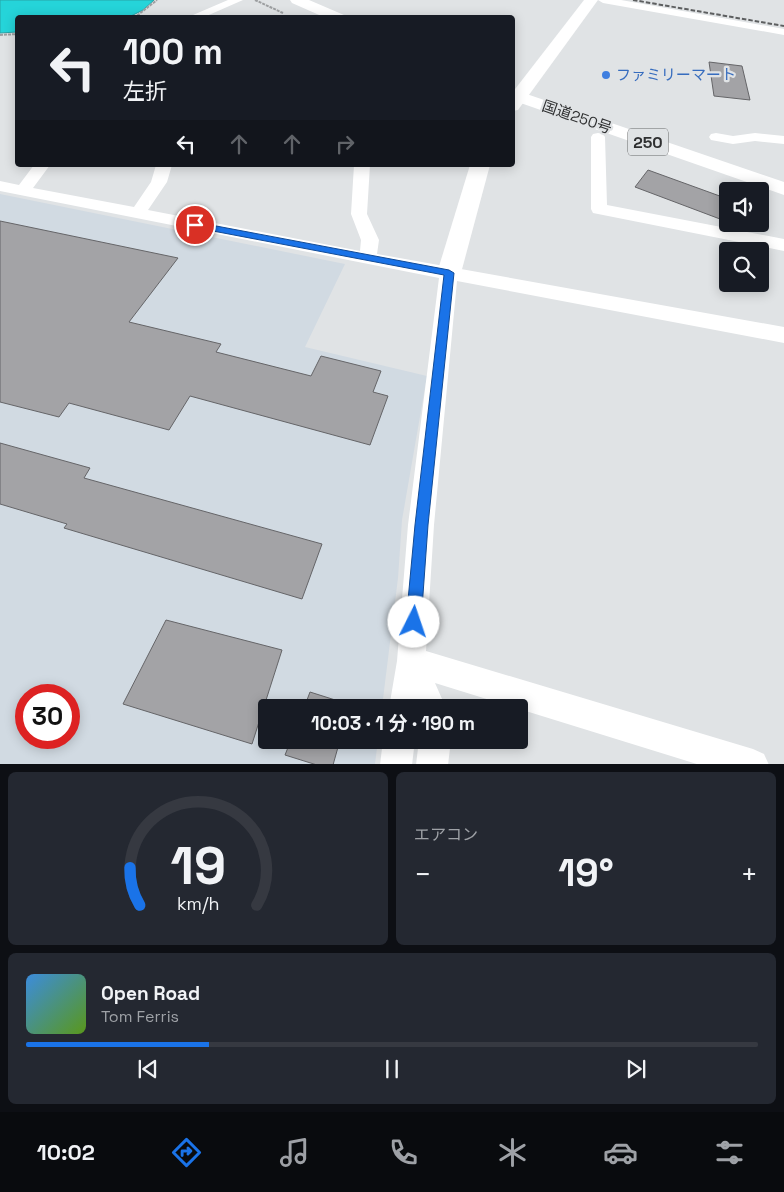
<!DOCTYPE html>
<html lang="ja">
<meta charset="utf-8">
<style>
body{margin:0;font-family:"Space Grotesk","Noto Sans JP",sans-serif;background:#242831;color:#f1f3f6;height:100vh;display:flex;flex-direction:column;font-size:19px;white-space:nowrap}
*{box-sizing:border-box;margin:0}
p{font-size:16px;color:#9ea1a6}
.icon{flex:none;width:28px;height:28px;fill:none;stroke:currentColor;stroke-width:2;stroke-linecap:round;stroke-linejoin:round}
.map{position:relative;height:764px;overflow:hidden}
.drawer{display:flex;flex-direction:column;gap:8px;padding:8px;background:#0d0f14;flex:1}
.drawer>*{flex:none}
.banner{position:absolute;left:15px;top:15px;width:500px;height:152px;border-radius:5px;box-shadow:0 2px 12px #0003;background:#171b24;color:#f1f3f6;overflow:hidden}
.buttons{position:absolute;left:719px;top:182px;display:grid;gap:10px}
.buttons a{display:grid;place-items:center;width:50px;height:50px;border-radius:5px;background:#171b24;box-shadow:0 2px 12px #0003;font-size:25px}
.speed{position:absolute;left:15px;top:684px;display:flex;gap:10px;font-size:25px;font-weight:700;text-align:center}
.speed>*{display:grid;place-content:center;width:65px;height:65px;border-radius:50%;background:#171b24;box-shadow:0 2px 12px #0003;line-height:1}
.speed .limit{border:8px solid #d22;background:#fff;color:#111}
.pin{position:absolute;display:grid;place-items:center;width:42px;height:42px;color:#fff;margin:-21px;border:2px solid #fff;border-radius:50%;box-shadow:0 1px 5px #0007}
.me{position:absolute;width:55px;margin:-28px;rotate:4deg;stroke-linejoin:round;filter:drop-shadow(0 0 4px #0008)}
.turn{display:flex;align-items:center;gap:18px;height:105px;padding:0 25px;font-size:22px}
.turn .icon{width:65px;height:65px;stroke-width:2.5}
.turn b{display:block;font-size:35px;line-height:42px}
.lanes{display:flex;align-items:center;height:48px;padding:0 25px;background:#0003;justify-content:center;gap:25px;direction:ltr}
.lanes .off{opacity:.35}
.big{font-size:38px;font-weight:700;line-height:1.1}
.drawer .tile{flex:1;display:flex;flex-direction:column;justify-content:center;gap:8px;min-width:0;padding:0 18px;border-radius:8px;background:#242831}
.drawer .dial{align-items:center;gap:0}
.dial svg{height:130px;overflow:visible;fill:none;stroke:#363941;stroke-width:7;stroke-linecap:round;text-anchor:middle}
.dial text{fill:#f1f3f6;stroke:none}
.song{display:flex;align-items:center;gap:15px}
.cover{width:60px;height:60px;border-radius:8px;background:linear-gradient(135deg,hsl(210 70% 55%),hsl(90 70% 35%))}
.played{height:5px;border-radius:2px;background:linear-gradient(90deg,#1a73e8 25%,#363941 25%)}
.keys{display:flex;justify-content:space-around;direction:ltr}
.heat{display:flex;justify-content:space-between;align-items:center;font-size:28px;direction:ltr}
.drawer .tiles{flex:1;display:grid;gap:8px;grid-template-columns:1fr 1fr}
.tile:last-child{grid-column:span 2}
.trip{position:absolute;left:258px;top:699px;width:270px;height:50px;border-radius:5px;background:#171b24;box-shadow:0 2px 12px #0003;font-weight:700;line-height:50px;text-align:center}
.dock{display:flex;height:80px;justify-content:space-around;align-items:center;background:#090b0e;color:#9ea1a6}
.dock .icon{width:35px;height:35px}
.dock .active{color:#1a73e8}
.dock b{font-size:22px;color:#f1f3f6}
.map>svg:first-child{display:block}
.built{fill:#d1dae2;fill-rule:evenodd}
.water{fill:#25d4d9;stroke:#28a3a7}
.building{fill:#a3a3a6;stroke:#656568}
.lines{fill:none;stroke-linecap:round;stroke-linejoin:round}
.path{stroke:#9d9fa1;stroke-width:2;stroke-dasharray:3 1;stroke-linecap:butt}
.street{fill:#fff;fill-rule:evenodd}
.secondary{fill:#fff;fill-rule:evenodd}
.highway{fill:#fff;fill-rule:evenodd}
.rail{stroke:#5d5f60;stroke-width:2;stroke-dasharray:4.5 2;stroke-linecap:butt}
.route{fill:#1a73e8;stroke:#114b97}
.shop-dot{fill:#3f7fe0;stroke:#e0e3e5;stroke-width:2}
.labels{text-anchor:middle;stroke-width:4.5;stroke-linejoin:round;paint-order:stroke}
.far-shop-label{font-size:15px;fill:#366cbe;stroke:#e0e3e5;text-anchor:start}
.far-street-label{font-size:15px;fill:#2f3031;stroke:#e0e3e5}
.shield{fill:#e0e3e5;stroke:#646667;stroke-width:1}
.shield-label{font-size:16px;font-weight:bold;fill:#2f3031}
</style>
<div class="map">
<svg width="784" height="765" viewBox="0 0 784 765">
<rect width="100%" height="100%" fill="#e0e3e5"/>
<path class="built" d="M0,194L345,264L305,347L427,376L402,520L398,578L382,707L266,708V740H378L375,764H0ZM26,695H69V738H26Z"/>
<path class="water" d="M0,0H154L143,10L129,17L18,18L17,32L0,33Z"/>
<g class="building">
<path d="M709,62L742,66L750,100L714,96Z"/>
<path d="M648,170L728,199V222L635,187Z"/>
<path d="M0,221L178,258L129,322L221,344L216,352L311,376L321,356L381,371L373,392L388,396L370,445L190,396L169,430L69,403L59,417L0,402Z"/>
<path d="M0,443L90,468L84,478L322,544L302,599L64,528L67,524L0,504Z"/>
<path d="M166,620L282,650L252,744L123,704Z"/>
<path d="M310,692L351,705L350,708H304Z"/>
<path d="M291,740H340L333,765H317L285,755Z"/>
</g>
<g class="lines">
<g class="path">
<path d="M255,0L283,13"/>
<path d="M134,18L157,0"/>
<path d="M0,35L18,34"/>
</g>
<g class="street">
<path d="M228,0H243L202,18H186Z"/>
<path d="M598,0H621L784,29V35L603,3Z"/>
<path d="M598,133L603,134L605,137L607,205L784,239V251L593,213L591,209V137L593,134Z"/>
<path d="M716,133L733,136L755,133L784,136V144L755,141L733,144L711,140L709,137L711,134Z"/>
<path d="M34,165H50L33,188L134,207L151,182L156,165H172L167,182L148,210L360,251L361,240L351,214L354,165H370L367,214L379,240L377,254L784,327V343L457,281L434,525L426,651L753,749L764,754L769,765H700L435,683L446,708H389L397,661L408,525L439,278L0,191V181L19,185Z"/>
<path d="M383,740H415L412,765H380Z"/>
<path d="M419,740H451L448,765H416Z"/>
</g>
<g class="secondary">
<path d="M584,0H598L518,110L512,111V93Z"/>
<path d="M470,165H490L461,273L457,279L449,281L441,279L437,273Z"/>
</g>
<g class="highway">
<path d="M290,0H309L344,15L346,18H326L292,3Z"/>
<path d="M512,89L784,182V195L512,100Z"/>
</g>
<path class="rail" d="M633,0L784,26"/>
</g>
<path class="route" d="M195,222L449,270L454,273L428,525L421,622L419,627L414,629L408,627L406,622L415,525L444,275L192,227V223Z"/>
<circle class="shop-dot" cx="606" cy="75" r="5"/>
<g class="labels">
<g class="far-shop-label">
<text x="616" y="80">ファミリーマート</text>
</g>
<g class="far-street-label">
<text transform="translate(577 117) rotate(19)" y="5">国道250号</text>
</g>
<rect class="shield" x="628" y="128.5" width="40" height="27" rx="4"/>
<g class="shield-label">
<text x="648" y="148">250</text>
</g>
</g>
</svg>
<div class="buttons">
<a><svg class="icon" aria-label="sound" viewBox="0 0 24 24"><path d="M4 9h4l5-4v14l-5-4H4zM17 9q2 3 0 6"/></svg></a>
<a><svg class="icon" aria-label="search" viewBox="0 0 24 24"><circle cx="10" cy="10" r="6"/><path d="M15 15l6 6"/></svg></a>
</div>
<div class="speed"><div class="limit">30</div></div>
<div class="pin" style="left:195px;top:225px;background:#d93025"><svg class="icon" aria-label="arrive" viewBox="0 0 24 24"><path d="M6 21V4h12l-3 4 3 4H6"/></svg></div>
<svg class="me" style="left:414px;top:622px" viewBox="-20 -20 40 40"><circle r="19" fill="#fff"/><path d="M0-13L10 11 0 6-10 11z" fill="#1a73e8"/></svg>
<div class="trip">10:03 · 1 分 · 190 m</div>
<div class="banner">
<div class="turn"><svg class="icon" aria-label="left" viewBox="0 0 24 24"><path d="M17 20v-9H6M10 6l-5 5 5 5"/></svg><div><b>100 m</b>左折</div></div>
<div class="lanes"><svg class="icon" aria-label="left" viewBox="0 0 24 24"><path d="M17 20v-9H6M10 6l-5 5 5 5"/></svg><svg class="icon off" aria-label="ahead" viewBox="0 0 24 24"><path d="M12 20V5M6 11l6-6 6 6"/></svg><svg class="icon off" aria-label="ahead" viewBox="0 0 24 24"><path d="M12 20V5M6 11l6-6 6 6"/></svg><svg class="icon off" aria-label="right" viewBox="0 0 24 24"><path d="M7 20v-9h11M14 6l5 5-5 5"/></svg></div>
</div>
</div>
<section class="drawer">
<div class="tiles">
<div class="tile dial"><svg viewBox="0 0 100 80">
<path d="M14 69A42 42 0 1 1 86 69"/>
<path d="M14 69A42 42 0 0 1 8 46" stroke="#1a73e8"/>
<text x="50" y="56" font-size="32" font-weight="700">19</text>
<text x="50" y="72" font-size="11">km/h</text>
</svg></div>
<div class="tile"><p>エアコン</p>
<div class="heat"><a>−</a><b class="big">19°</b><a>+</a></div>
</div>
<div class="tile">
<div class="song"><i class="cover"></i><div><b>Open Road</b><p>Tom Ferris</p></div></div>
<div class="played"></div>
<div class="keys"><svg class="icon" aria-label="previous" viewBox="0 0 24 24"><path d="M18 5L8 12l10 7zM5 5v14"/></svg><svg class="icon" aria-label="pause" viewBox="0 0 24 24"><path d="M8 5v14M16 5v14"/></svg><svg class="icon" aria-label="next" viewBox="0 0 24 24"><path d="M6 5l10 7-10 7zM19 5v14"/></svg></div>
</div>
</div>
</section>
<nav class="dock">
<b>10:02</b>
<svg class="icon active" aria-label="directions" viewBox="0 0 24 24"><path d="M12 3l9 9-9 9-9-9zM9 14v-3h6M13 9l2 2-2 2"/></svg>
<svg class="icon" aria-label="music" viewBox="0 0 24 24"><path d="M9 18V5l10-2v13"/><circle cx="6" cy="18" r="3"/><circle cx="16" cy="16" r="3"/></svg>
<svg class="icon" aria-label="phone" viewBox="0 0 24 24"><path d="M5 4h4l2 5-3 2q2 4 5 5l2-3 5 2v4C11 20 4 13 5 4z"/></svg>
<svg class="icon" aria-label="climate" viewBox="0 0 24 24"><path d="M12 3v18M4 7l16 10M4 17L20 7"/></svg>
<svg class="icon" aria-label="car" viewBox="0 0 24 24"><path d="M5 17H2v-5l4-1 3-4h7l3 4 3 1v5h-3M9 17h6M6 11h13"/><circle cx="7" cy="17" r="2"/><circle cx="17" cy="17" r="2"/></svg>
<svg class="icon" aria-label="filters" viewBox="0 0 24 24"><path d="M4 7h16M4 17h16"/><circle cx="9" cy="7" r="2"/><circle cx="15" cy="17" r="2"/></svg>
</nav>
